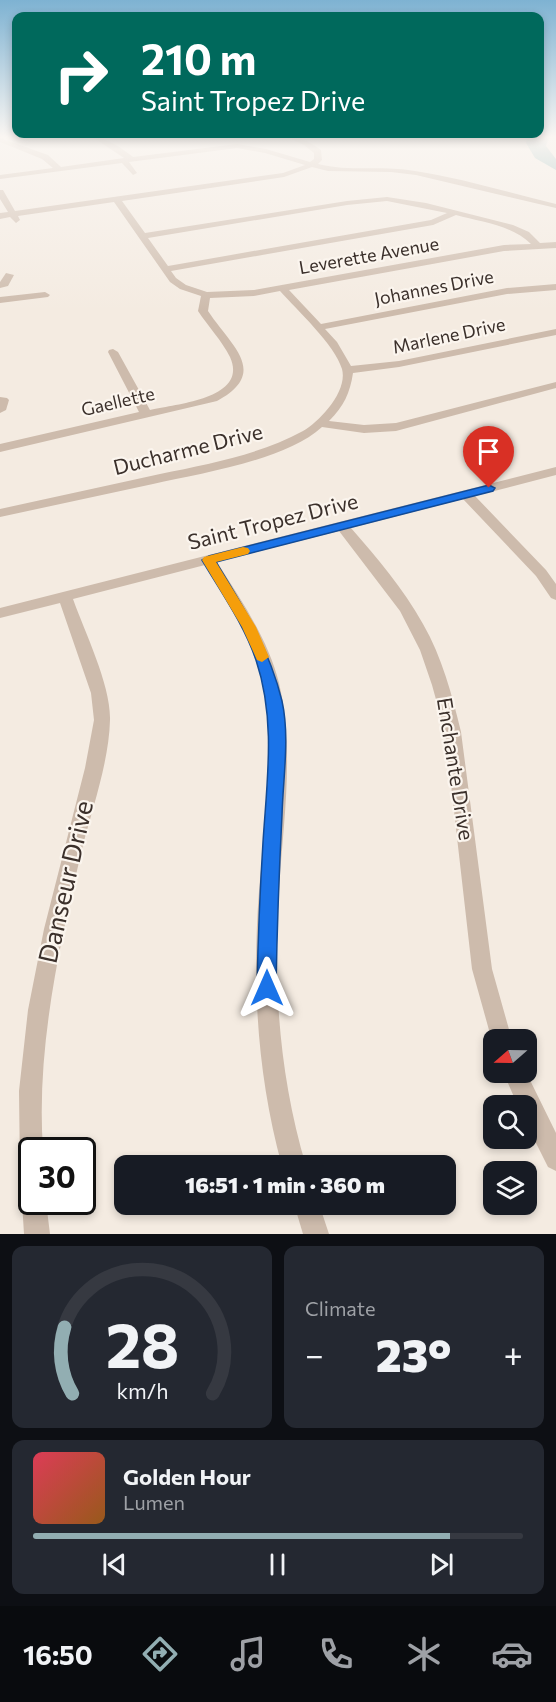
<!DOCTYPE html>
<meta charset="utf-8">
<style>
body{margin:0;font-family:Commissioner,sans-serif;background:#242831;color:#f1f3f6;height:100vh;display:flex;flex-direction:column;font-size:22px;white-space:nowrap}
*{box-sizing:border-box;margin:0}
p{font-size:20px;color:#9ea1a6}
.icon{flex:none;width:33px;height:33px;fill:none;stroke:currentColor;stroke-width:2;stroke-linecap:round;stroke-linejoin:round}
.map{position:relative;height:1234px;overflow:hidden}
.panel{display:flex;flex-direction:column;gap:12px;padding:12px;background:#0d0f14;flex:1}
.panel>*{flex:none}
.banner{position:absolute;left:12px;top:12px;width:532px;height:126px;border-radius:12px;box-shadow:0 3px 9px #0003;background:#00695c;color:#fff;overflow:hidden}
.needle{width:39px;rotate:250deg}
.controls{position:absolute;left:483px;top:1029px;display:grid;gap:12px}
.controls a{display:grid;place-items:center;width:54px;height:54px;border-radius:12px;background:#171b24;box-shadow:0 3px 9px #0003;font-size:30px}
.speed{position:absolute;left:18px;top:1137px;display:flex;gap:12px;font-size:30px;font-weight:700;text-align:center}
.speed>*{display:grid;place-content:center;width:78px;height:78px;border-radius:50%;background:#171b24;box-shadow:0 3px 9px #0003;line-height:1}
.speed .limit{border:3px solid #111;border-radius:9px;background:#fff;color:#111}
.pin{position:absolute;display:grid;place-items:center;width:51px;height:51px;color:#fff;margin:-62px -26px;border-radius:50% 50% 50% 0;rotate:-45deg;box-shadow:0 0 6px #0007}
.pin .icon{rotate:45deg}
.me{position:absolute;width:66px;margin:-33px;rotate:0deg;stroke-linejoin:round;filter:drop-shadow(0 0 4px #0008)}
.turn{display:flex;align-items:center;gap:21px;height:126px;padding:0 30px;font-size:27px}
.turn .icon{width:78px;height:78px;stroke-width:2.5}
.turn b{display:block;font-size:42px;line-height:51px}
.big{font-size:45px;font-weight:800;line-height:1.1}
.panel .widget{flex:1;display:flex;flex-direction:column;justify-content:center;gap:9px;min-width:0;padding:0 21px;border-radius:12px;background:#242831}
.panel .dial{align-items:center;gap:0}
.dial svg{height:156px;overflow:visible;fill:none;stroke:#363941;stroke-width:7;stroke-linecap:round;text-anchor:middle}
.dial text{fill:#f1f3f6;stroke:none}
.song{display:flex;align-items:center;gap:18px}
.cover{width:72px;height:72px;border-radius:9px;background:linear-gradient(135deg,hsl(350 70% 55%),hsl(30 70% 35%))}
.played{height:6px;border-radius:3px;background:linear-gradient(90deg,#92aeb2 85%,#363941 85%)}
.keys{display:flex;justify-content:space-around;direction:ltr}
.heat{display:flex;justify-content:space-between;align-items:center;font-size:33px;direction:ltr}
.panel .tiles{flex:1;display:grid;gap:12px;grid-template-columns:1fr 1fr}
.widget:last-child{grid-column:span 2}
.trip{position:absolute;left:114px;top:1155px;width:342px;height:60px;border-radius:12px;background:#171b24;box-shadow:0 3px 9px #0003;font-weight:800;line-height:60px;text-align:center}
.tab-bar{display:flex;height:96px;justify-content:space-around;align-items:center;background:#090b0e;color:#9ea1a6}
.tab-bar .icon{width:42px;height:42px}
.tab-bar .on{color:#92aeb2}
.tab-bar b{font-size:27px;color:#f1f3f6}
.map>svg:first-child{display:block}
.water{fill:#7fb0b2}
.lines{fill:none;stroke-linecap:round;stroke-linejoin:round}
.minor{fill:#cdbbac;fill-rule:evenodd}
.route{fill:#1a73e8;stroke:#114b97;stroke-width:1.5}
.slow{fill:#f59e0b}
.labels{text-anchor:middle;stroke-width:4.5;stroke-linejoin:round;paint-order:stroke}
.far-street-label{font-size:18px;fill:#3b302b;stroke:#fbf5ee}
.street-label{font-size:21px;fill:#3b302b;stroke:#fbf5ee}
.near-street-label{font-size:26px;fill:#3b302b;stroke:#fbf5ee}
</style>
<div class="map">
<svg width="556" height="1234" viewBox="0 0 556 1234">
<rect width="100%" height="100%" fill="#f4ebe1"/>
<path class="water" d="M527,138H549L546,146L556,159V170L535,158L526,143Z"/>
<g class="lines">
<g class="minor">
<path d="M0,138L48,155L61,167L124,158L94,138C109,138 121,148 133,157L237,144L266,149L310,162L314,159V153L304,145L289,138C303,138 310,142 321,150L322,160L318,164C348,172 383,165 415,171C462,178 509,193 556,204V208L416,175L391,172L328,171L312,167L284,177L122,201L145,233L347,201L387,197L426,203L513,225L529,232L540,243L556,242V248L504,251L289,290L321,324L507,288L556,284V290L507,294L325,329L337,342L351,366L399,361L556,329V335L399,367L353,373C350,393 344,406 329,421L364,425L396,423L556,382V388L396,431L364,433L322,427C286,460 202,473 153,484C102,495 51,506 0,517V509C53,497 107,486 160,474C208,464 259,455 303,431C320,421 348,391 342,369C335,345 297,310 280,291L254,296L210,298L208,311C231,346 270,372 217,401L0,452V444L139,412L108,352L109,350L113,349L118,352L150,410C175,404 249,399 230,357C222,341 208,326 198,311L201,296L180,289L170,282L114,202L18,216L20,220L16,223L10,217L0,219V213L8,212L0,199V190H3L15,211L283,173L305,165L265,153L237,148L129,162L137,173L133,175L122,163L0,179V175L53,168L42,159L0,142ZM387,201L447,213L431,220L168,266L148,238L347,205ZM456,215C481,222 512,225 531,244L504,245L254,290L207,292L186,285L176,278L171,271L433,225Z"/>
<path d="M6,273L14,275L8,286L0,288V282Z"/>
<path d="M45,292L50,295L48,297L0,303V297Z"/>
<path d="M0,397L7,398L9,400L6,410L0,413Z"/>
<path d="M556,467V475L475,496L546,570L556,584V600L551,598L536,576L463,499L351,528C377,558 403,588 423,624C442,657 452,695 461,732L492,969L512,1040H494V1048L472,969L445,732L432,685L420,650L400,611L339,531L217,562C241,600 268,639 279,683C295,752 283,822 279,891C273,985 279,1075 306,1166H282C257,1075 252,984 259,891C265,822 278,752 262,683C253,640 227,603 205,565L73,599C85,633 111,685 110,720C109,762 92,809 82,849C59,948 36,1049 43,1150H32V1185L23,1182L20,1173L19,1091L28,1010L44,929L85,768L94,720L91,693L60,603L0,618V608Z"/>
<path d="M503,1072H526L556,1133V1171L548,1167L526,1123V1106H518Z"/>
<path d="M32,1191V1202H46L50,1234H24L22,1202L25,1193Z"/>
<path d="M294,1204H319L329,1234H303Z"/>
</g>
</g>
<linearGradient id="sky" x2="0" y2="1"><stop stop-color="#7eb2d2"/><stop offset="0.44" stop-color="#faf6f2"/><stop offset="1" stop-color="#faf6f2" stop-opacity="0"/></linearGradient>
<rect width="556" height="311" fill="url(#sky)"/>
<path class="route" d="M489,485L495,488L493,491L216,562C244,608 269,648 282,701C290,737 283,778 282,815C279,873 277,930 276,988L273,994L267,997L260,994L257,988C258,939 260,890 263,842C267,780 276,720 256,660C244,624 221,592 202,560L209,556Z"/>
<path class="slow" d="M243,547L248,548L250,551L248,554L216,562L256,627L269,657L262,662L257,660L242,627L202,560L204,557Z"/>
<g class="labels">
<g class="far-street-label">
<text transform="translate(369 256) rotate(-10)" y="6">Leverette Avenue</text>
<text transform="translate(434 288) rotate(-11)" y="6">Johannes Drive</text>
<text transform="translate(449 336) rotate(-12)" y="6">Marlene Drive</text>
<text transform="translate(118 402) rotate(-13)" y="6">Gaellette</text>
</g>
<g class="street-label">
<text transform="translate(188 450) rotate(-14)" y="7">Ducharme Drive</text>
<text transform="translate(273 522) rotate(-14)" y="7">Saint Tropez Drive</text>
<text transform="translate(455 769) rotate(81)" y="7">Enchante Drive</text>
</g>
<g class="near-street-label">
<text transform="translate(66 882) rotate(-77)" y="9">Danseur Drive</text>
</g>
</g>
</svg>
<div class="controls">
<a><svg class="needle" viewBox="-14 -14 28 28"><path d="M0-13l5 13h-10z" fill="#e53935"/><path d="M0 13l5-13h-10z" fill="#9ea1a6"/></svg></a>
<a><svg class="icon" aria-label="search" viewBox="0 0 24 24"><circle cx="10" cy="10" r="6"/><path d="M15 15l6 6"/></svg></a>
<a><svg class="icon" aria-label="layers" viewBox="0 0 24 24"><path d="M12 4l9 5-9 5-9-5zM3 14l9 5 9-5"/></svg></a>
</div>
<div class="speed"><div class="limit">30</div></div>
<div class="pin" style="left:489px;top:488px;background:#d93025"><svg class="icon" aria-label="arrive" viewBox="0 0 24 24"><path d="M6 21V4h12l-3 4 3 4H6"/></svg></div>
<svg class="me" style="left:267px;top:988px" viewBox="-20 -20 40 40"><path d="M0-17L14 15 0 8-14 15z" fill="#1a73e8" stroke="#fff" stroke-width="4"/></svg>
<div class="trip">16:51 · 1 min · 360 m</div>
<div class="banner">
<div class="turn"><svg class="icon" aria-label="right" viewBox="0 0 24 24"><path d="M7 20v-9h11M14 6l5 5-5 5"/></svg><div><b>210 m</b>Saint Tropez Drive</div></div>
</div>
</div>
<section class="panel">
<div class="tiles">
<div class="widget dial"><svg viewBox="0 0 100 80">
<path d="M14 69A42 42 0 1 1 86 69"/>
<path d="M14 69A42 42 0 0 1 10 35" stroke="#92aeb2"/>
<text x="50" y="56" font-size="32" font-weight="700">28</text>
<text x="50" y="72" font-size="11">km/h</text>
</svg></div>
<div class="widget"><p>Climate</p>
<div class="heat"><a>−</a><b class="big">23°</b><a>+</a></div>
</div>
<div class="widget">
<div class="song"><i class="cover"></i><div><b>Golden Hour</b><p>Lumen</p></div></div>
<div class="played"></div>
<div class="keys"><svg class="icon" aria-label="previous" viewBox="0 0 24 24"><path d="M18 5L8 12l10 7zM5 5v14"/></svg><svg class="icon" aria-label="pause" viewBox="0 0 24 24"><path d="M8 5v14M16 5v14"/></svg><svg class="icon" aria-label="next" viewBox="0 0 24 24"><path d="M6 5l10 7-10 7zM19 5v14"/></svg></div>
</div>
</div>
</section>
<nav class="tab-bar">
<b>16:50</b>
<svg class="icon on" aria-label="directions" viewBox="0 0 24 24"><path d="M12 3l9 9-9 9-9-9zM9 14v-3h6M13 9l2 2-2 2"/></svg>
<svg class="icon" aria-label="music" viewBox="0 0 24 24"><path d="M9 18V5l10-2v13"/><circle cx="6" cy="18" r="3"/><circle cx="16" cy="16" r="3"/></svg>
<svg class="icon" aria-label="phone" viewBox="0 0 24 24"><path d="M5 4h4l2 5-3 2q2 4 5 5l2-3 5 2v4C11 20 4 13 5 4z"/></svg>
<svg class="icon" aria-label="climate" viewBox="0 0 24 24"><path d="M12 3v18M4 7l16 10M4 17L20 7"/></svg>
<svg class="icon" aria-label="car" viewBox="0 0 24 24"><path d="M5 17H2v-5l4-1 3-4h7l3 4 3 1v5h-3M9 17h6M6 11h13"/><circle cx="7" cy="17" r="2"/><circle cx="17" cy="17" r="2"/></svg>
</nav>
